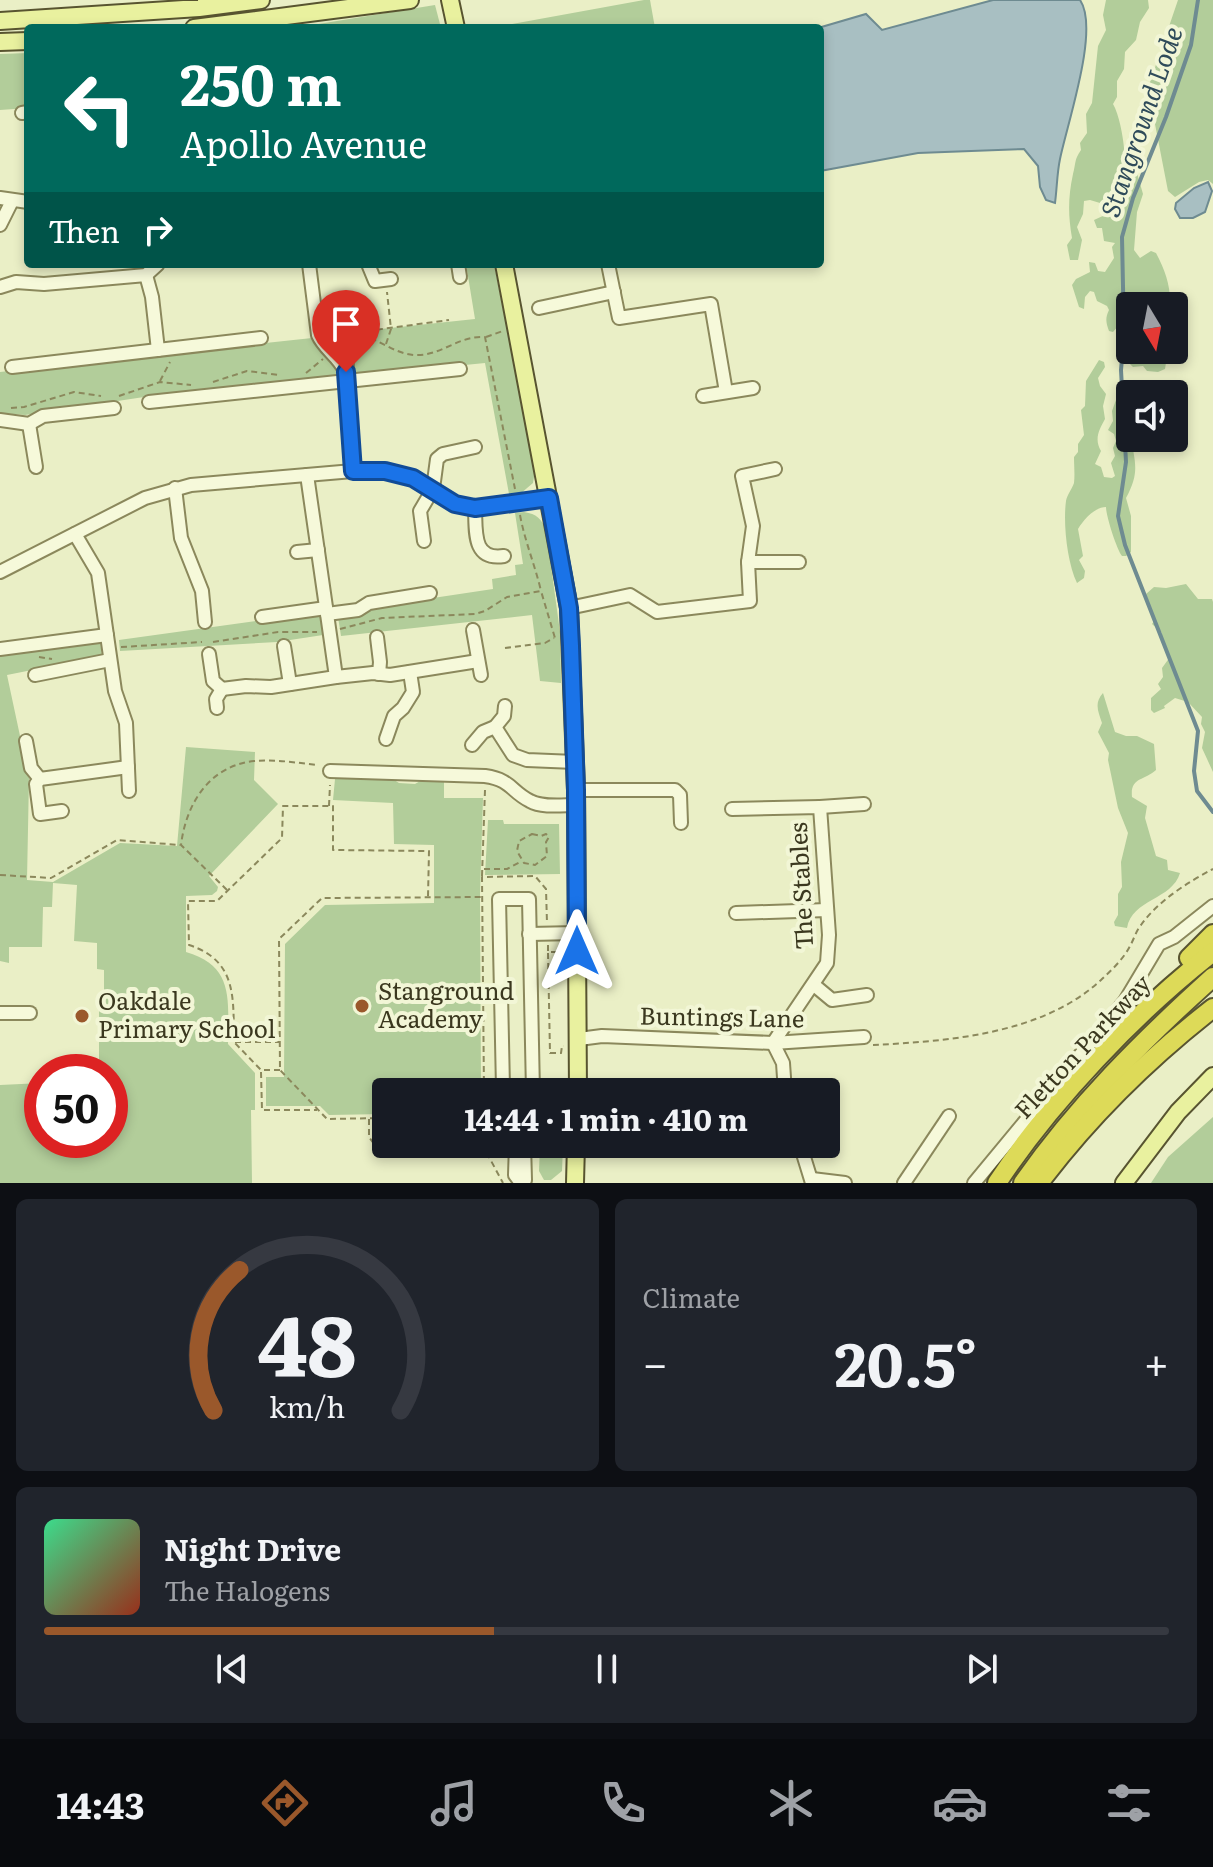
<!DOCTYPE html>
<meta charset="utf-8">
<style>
body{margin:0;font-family:Literata,serif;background:#20242c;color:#f1f3f6;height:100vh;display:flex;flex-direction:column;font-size:30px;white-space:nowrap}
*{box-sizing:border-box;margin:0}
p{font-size:26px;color:#9ea1a6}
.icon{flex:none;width:44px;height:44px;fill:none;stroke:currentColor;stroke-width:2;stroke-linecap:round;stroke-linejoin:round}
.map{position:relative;height:1183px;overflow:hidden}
.side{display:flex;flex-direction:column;gap:16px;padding:16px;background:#0d0f14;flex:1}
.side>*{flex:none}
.banner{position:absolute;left:24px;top:24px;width:800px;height:244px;border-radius:8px;box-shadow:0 4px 12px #0003;background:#00695c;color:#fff;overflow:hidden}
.needle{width:52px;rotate:170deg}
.controls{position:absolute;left:1116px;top:292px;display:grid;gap:16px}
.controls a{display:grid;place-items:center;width:72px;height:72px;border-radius:8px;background:#171b24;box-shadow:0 4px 12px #0003;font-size:40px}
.speed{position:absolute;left:24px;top:1054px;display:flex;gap:16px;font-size:40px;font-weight:700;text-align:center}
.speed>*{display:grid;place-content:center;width:104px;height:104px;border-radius:50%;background:#171b24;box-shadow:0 4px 12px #0003;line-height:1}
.speed .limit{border:12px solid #d22;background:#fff;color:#111}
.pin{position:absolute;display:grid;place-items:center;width:68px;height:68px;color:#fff;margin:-82px -34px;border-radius:50% 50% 50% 0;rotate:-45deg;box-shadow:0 0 8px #0007}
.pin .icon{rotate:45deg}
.me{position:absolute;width:88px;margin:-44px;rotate:0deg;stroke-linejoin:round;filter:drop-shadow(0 0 6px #0008)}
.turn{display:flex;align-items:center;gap:28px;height:168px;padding:0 24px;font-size:36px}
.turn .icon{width:104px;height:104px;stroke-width:2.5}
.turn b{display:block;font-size:56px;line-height:68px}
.then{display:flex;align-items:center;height:76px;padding:0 24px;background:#0003;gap:16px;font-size:30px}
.big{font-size:60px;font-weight:700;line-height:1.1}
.side .widget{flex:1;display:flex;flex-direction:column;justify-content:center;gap:12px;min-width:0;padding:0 28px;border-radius:12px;background:#20242c}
.side .dial{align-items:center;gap:0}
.dial svg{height:208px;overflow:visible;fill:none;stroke:#363941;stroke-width:7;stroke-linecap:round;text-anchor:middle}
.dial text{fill:#f1f3f6;stroke:none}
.song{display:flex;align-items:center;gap:24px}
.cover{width:96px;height:96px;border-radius:12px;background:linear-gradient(135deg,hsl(150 70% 55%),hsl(10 70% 35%))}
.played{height:8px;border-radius:4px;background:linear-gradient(90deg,#9a582b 40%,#363941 40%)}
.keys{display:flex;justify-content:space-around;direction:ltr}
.heat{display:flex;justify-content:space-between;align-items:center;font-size:44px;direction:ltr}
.side .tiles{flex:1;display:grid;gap:16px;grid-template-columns:1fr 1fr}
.widget:last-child{grid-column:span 2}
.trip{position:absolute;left:372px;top:1078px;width:468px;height:80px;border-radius:8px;background:#171b24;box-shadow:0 4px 12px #0003;font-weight:700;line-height:80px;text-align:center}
.tab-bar{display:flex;height:128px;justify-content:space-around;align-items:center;background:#090b0e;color:#9ea1a6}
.tab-bar .icon{width:56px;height:56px}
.tab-bar .selected{color:#9a582b}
.tab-bar b{font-size:36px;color:#f1f3f6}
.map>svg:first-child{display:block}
.green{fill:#b2cd9a}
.water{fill:#a8bfc2;stroke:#6e8b91;stroke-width:2}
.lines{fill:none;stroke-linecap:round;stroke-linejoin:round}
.stream{stroke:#6e8b91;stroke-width:4}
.minor-casing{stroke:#8b885c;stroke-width:16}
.major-casing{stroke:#585430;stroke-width:20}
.highway-casing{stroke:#585430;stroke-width:22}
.path{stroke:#8b885c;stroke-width:2;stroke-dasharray:6 4;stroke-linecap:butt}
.minor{stroke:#f6f9da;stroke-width:12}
.major{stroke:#e9f19f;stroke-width:16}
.highway{stroke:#ddda58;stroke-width:18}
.route-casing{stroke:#114b97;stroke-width:20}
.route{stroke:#1a73e8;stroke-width:14}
.poi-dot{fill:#9a582b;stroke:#f2f6d6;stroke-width:3}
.labels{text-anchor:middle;stroke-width:8;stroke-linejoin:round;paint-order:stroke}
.street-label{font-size:24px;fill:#3b381f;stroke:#f2f6d6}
.poi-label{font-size:24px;fill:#3b381f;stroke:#f2f6d6;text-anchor:start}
.water-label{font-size:26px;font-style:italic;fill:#2f4b5a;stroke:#f2f6d6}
</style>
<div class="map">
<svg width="1213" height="1183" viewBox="0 0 1213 1183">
<rect width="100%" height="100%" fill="#eaefc6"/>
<g class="green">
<path d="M644,0H650L655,28H490Z"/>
<path d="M1106,0H1148L1149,8L1140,22L1136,40L1125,52L1124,69L1117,81V97L1113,104C1119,114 1123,136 1124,148L1131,152L1138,164L1135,166L1143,194L1137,212L1134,250L1140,258L1151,251L1156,253C1165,270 1171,286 1170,306H1132V293L1125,292L1116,309L1118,326L1113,332L1109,331C1106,323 1105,318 1109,310L1107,306L1097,301L1094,292L1090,291L1085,297L1084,309L1079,307L1072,285L1076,279L1090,272L1089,262L1095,263L1098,271L1105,272L1114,258L1112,247L1115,243L1104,241L1102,228H1097L1094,220L1118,209L1121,199L1100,203L1090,200L1084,201L1083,214L1077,227L1082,240L1078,260H1070L1067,245L1072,238C1068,214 1068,198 1073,174C1076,163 1074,160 1081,150L1080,143L1087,133L1086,114L1092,103L1098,46L1106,30L1103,15Z"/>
<path d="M1178,0H1213V184L1208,180L1199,182L1175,197L1168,191L1148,88Z"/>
<path d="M435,5L441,28H294Z"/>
<path d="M28,53V108L0,110V54Z"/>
<path d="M466,264H494L535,471L533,483L520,494H509L485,363L354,376L352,355L343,333L475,319Z"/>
<path d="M312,338C319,355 334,356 338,377L144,397L25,415L0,413V372Z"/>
<path d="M1130,338V350H1168L1165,369L1158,372L1147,371L1143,366L1133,367L1124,358L1123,344Z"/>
<path d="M1099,360L1104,362L1105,367L1098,378L1100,386L1106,394L1103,406L1105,419C1099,430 1094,439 1101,451L1095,464L1101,467L1104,477L1112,478L1115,476L1111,463L1115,456L1113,448L1116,441L1114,434L1108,430L1113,421L1112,411L1116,400L1125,389L1130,394C1130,408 1128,425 1131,438C1135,463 1140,472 1126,498L1131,516V552L1126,556H1122C1117,550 1106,516 1106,507C1095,507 1084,519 1078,529L1083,556L1079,560L1085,571L1084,578L1077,583C1067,562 1063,523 1066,501C1067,495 1072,489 1074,483C1075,475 1074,465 1074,457L1078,452V444L1084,435L1081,410L1085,406L1086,381Z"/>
<path d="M524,512C537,514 541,519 546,529L560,632L561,683L540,681L532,615L341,636L338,617L373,607L493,589L492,579L516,575L515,565L523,564L515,513Z"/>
<path d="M1186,584L1198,599H1212L1213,602V772L1202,748L1205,732L1201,724L1202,717L1188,702L1175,698L1164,706L1165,708L1154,713L1151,710V698L1161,689L1158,684L1163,677L1162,668L1170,657L1162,641V633L1152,624L1155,620L1146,594L1154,587L1166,588Z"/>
<path d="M320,612L323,635L277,642L120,651L119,640Z"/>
<path d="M100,641L102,656L7,675L29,778L27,880L53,882L120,843L177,846L186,747L255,752L254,780L278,804L209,876L218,887L217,891L212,895L186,896V952C235,966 228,1001 228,1044L255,1073V1110H251L252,1183H0V1085L42,1083V1140H110V1072H99V1003H104V970L97,969V943L74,941L77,885L53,883L52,907H43L42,947H9V963L0,961V653Z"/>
<path d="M1103,693L1115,732L1126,736H1137L1154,744L1156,770C1144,781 1130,777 1132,797L1147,806L1145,818L1156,856L1167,860L1168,870L1180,873C1172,900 1132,899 1127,928L1115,926L1114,922L1118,915V894L1122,887L1121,862L1128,833L1118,808L1108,760L1109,753L1098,732L1102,723C1098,711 1094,703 1103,693Z"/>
<path d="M341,777L391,778L399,783L415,784L422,780H444V798H483L480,894L481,1092H386V1114L329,1115L320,1106H266V1077H284L285,944L325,905L434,903V845L394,844L393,803L333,800L335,779Z"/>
<path d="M488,820H503L504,824H559L560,874L485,875Z"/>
<path d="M1213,1117V1183H1151L1168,1157Z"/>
<path d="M540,1144H563L562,1171L551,1180H544L539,1171Z"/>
</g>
<g class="water">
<path d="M993,0H1080C1100,29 1067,124 1060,159C1057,173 1057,188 1055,203L1046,200L1040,187L1038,166L1024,149L918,153L820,171V28H818L866,14L882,30Z"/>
<path d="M1208,182L1212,191L1205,212L1193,218H1180L1175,209L1176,203L1194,188Z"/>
</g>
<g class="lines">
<path class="stream" d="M1198,0L1191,45L1166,117L1133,198L1122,237L1124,335L1121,370L1126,462L1118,516L1125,545L1198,731L1194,771L1197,791L1213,812"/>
<defs>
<g id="minor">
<path d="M22,113L28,112"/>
<path d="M0,198L28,202"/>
<path d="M0,225L12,201"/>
<path d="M309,264L318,335C324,349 338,356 345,371"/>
<path d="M368,264L375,281L391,279"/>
<path d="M458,264L460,277"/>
<path d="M608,264L619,318L711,304L726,392"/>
<path d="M146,275L152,297L158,350"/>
<path d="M0,287L16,282L44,284L146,275L158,264"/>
<path d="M539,308L614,292"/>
<path d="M318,324L339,340L346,350L353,471"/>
<path d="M12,367L261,338"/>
<path d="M703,396L753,388"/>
<path d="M149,402L460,369"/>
<path d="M0,420L29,424L43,416L114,408"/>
<path d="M29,424L36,467"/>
<path d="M307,475L327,614L358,610L369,603L430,593"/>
<path d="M175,488L181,538L202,591L205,622"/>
<path d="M475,508C476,531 472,561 504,556"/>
<path d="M75,534L98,573L115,691L126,723L129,791"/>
<path d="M424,541L420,511L433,489L437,459L443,454L475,447"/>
<path d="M297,552L318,550"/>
<path d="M748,562H799"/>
<path d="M0,572L145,498L191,485L353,471H385L413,478L455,504L475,508L549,498"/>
<path d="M569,608L630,595L657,612L750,601L748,562L753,526L742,476L775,469"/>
<path d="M327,614L336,677L373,673L390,675L478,661"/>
<path d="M262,617L326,608"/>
<path d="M473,630L481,675"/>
<path d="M377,637L380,662L379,674"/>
<path d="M284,646L290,684"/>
<path d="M0,649L107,635"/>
<path d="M209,654L213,681L222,689"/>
<path d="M35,675L110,660"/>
<path d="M222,689L246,686L271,687L336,677"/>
<path d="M217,708L216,699L222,689"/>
<path d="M495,727L504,716L505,706"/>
<path d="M386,739L394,716L403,708L413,692L410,672"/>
<path d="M26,741L31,768L40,779"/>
<path d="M472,745L483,732L495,727L513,755L527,760L575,762"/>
<path d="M330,771L485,776C512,780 510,791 530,801C542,808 563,805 576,805"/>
<path d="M576,790H675L680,795L681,823"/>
<path d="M820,807L864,804"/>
<path d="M732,809L820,807L829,935L827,963L773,1043"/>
<path d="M62,811L40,814L36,784L40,779L128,767"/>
<path d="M736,913L827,910"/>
<path d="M529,934L577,933"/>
<path d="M814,985L832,1000L867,995"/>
<path d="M0,1013H30"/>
<path d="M579,1039L602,1036L773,1043L864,1037"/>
<path d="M773,1043L783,1063L785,1092"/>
<path d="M507,1092L503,1088L499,899H529L533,1092"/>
<path d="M516,1144L515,1175L521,1183"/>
<path d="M524,1144L525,1180"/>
<path d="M800,1144L812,1183"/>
<path d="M812,1179L845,1183"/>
<path d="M904,1183L949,1116"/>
<path d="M974,1183L1125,1001L1159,944L1174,937L1213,906"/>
</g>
<g id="major">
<path d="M450,0L456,28"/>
<path d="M0,21L199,8L261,0"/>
<path d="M194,28L410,0"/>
<path d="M0,42L28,41"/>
<path d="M504,264L569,608L576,790L578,1092"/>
<path d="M575,1183L576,1144"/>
<path d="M1124,1183L1178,1112L1213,1076"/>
</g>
<g id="highway">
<path d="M1189,958L1213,934"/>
<path d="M997,1183C1051,1101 1136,1012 1213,952"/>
<path d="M1023,1183C1077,1106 1143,1040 1213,977"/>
<path d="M1039,1183C1088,1118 1149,1058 1213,1008"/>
</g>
</defs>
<use href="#minor" class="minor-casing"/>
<use href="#major" class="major-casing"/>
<use href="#highway" class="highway-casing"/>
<g class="path">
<path d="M367,331L449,320"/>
<path d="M351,335C375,333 393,356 418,355C442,355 460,335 485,337L515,489"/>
<path d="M486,337L503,331"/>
<path d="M386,344L391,329L387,292"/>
<path d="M306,373L323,359"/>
<path d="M160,381L170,362"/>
<path d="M213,382L247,371L280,375"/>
<path d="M119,396L160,382L191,385"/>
<path d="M11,408L24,407L74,392L101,396"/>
<path d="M520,515C525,542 535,565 541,591"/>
<path d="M340,629L382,618L475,614L485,611L507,597L541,591L555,638"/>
<path d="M213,642L278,632H317"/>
<path d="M121,647L202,642"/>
<path d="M505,648L545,643L554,638"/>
<path d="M39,657L52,659"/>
<path d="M329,806L330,785"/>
<path d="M532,834L541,836L546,834L549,837L546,842L547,856L535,865L524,863L517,851L519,841Z"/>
<path d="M484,869H507L522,861"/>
<path d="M0,875L51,878L117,840L180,845"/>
<path d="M482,876L485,790"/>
<path d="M227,890L181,845C186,804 209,766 254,761C275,759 298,763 318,765"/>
<path d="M548,945V952H563"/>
<path d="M548,953L550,1053H561L562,1046H564"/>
<path d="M235,1042H280"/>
<path d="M873,1045C950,1041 1044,1034 1102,979C1112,970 1124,958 1130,946C1134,939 1136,931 1141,925C1158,901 1188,882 1213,869"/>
<path d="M280,1070H261L234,1042C233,999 238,961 189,945L188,901H217L282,838L283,806H333V850L429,851L428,897"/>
<path d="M261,1072L262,1110H317"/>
<path d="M484,1092L482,877L535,876L546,889L547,923"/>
<path d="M386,1118L327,1119L280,1070L279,939L322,898L482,897"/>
<path d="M369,1119V1137L377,1148H485V1144"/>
<path d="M482,1144L503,1183"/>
</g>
<use href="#minor" class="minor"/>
<use href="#major" class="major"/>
<use href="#highway" class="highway"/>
</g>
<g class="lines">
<defs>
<path id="route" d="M346,372L353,471H385L413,478L455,504L475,508L549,498L569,608L571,646L576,790L577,951"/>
</defs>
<use href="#route" class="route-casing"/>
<use href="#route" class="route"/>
</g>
<g class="poi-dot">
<circle cx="362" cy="1006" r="8"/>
<circle cx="82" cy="1016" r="8"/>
</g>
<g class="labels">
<g class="street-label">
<text transform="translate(802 886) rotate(-93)" y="8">The Stables</text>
<text transform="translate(722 1018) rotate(1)" y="8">Buntings Lane</text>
<text transform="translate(1083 1047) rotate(-47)" y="8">Fletton Parkway</text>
</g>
<g class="poi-label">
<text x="378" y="1000">Stanground<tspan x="378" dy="28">Academy</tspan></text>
<text x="98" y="1010">Oakdale<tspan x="98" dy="28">Primary School</tspan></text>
</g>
<g class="water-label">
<text transform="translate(1142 122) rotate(-71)" y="9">Stanground Lode</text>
</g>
</g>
</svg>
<div class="controls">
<a><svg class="needle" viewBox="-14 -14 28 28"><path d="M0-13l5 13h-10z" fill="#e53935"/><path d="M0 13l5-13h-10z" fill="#9ea1a6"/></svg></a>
<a><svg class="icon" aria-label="sound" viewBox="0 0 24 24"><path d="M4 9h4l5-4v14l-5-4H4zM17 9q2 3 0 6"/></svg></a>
</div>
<div class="speed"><div class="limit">50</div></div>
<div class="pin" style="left:346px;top:372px;background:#d93025"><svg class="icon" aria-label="arrive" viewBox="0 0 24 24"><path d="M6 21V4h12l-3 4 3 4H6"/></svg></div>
<svg class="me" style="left:577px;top:951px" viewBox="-20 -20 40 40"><path d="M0-17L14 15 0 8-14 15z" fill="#1a73e8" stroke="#fff" stroke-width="4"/></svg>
<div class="trip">14:44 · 1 min · 410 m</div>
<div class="banner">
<div class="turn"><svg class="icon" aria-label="left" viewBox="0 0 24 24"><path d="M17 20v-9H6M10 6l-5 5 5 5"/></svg><div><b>250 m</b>Apollo Avenue</div></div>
<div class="then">Then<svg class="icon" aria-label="right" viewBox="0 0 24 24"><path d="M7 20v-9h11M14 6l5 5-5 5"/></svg></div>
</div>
</div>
<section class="side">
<div class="tiles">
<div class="widget dial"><svg viewBox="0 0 100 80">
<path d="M14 69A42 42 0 1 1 86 69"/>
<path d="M14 69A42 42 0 0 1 24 15" stroke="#9a582b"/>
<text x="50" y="56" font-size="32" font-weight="700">48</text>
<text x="50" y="72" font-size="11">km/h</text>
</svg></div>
<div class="widget"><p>Climate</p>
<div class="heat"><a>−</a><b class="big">20.5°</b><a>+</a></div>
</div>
<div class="widget">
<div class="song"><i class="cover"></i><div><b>Night Drive</b><p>The Halogens</p></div></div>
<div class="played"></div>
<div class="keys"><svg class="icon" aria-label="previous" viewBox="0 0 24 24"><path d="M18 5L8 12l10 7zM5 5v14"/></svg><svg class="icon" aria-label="pause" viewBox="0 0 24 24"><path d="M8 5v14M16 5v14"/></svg><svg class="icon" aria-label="next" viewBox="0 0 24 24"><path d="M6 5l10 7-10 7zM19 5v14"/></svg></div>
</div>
</div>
</section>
<nav class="tab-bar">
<b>14:43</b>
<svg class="icon selected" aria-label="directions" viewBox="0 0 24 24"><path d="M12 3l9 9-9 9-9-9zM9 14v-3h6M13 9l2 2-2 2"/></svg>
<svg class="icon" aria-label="music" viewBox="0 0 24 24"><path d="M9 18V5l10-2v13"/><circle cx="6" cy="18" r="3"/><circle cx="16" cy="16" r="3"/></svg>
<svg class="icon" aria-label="phone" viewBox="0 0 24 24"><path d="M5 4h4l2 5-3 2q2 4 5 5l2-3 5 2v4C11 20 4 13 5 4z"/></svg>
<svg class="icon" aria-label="climate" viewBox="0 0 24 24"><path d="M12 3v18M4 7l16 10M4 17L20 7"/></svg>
<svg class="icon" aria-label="car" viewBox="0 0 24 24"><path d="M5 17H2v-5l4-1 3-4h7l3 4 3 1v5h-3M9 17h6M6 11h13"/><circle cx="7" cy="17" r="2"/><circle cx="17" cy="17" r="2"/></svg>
<svg class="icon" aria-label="filters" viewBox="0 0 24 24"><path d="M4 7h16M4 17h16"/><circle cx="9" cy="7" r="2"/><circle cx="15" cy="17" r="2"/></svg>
</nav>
